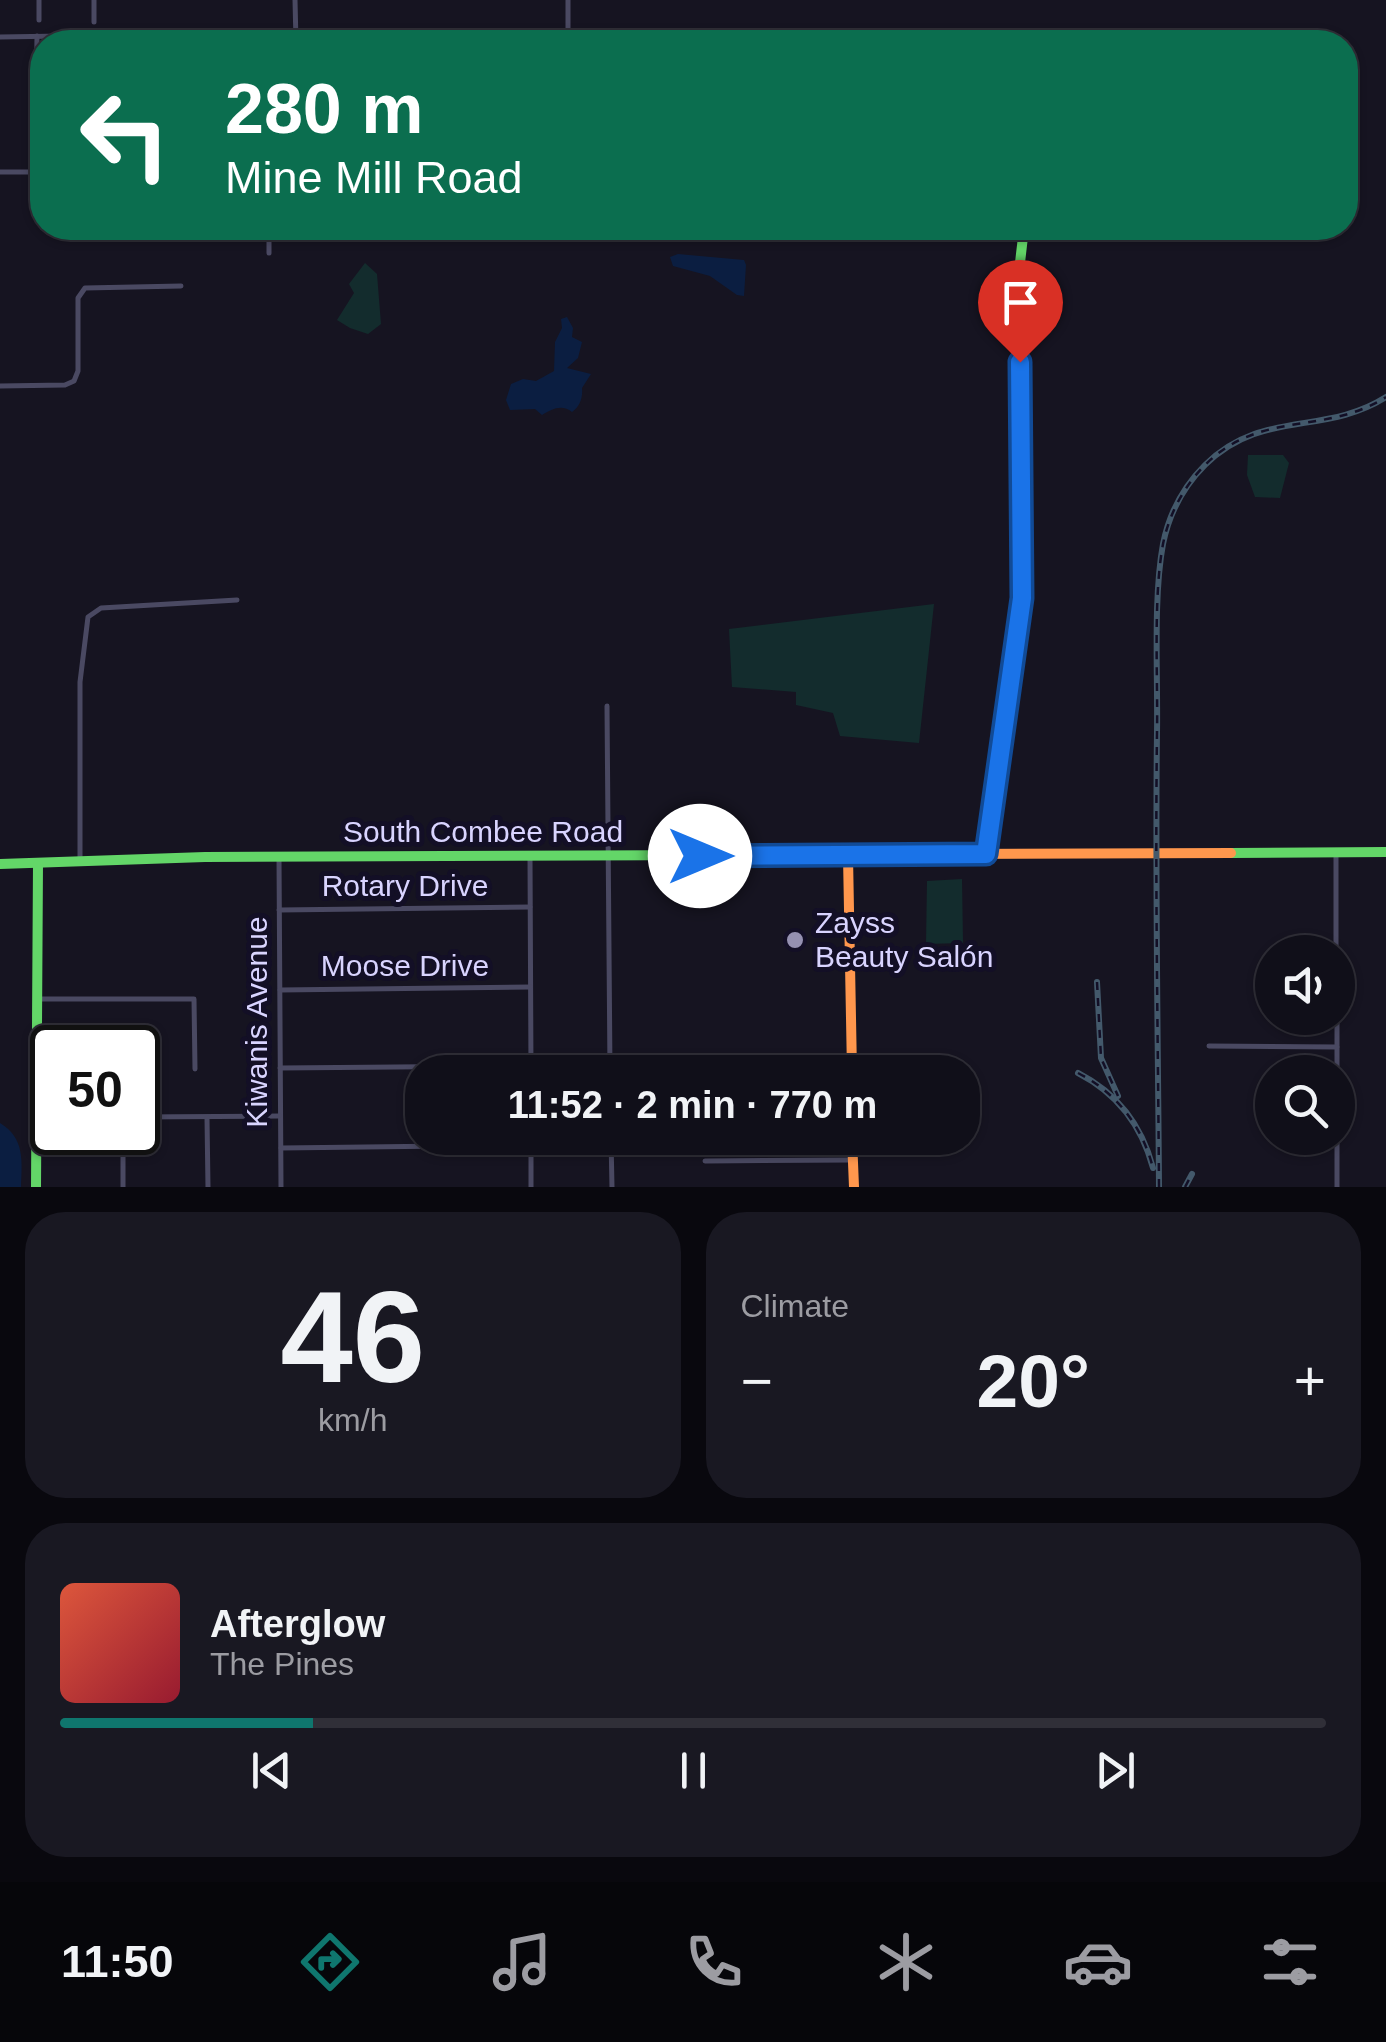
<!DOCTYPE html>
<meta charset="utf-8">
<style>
body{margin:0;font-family:Helvetica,sans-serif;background:#191822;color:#f1f3f6;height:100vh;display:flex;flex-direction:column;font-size:38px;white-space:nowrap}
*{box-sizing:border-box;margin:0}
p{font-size:32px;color:#9c9ca2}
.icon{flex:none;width:55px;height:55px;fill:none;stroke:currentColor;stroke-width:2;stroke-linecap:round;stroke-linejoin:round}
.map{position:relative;height:1187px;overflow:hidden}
.details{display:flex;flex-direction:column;gap:25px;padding:25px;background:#09080e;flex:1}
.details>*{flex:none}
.banner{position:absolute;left:30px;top:30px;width:1328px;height:210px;border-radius:40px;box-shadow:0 2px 8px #0004,0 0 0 2px #302f38;background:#0b6e4f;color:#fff;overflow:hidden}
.controls{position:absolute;left:1255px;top:935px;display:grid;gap:20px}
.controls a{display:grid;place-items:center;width:100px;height:100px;border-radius:50%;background:#100f19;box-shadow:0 2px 8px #0004,0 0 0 2px #302f38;font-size:50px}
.speed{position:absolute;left:30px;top:1025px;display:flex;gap:20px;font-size:50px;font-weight:700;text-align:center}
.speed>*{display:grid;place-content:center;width:130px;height:130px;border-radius:50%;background:#100f19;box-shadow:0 2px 8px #0004,0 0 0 2px #302f38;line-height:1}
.speed .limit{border:5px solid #111;border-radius:15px;background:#fff;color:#111}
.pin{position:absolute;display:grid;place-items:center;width:85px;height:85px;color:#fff;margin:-102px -42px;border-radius:50% 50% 50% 0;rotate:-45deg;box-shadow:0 0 10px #0007}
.pin .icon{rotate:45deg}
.me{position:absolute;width:110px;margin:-55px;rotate:90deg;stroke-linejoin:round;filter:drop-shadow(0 0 8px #0008)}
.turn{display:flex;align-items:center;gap:35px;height:210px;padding:0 30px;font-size:45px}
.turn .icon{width:130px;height:130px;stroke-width:2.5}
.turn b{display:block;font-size:70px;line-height:85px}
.big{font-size:75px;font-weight:700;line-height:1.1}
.details .widget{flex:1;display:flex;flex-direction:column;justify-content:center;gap:15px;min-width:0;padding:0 35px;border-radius:40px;background:#191822}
.details .dial{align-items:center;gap:0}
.dial b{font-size:130px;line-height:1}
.song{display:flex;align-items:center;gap:30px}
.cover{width:120px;height:120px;border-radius:15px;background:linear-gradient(135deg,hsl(10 70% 55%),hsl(350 70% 35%))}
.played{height:10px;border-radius:5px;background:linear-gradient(90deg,#0f766e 20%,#302f38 20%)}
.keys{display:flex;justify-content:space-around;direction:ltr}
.heat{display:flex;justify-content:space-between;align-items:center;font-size:55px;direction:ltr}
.details .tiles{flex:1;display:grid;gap:25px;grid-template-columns:1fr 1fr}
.widget:last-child{grid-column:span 2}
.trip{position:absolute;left:405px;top:1055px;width:575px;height:100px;border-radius:40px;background:#100f19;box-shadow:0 2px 8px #0004,0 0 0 2px #302f38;font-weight:700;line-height:100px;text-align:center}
.dock{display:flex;height:160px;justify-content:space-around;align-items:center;background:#06060a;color:#9c9ca2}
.dock .icon{width:70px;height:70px}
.dock .selected{color:#0f766e}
.dock b{font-size:45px;color:#f1f3f6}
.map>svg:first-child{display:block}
.green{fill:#132c2d}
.water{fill:#0b1e41}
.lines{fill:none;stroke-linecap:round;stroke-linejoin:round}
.street{stroke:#4a4962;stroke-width:5}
.fast{stroke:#63d668;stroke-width:10}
.slow{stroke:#ff974d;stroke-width:10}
.jam{stroke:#b3261e;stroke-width:10}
.rail-casing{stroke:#43596b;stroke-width:6}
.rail{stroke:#130f26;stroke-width:2.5;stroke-dasharray:8;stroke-linecap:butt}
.route-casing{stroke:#114b97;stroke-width:25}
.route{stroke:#1a73e8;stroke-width:18}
.poi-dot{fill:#9591b1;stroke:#130f26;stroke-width:4}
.labels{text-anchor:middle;stroke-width:10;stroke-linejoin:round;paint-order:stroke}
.street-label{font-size:30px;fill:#d9d4ff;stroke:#130f26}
.poi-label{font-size:30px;fill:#d9d4ff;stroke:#130f26;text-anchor:start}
</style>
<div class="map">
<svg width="1386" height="1187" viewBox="0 0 1386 1187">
<rect width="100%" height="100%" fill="#161421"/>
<g class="green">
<path d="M365,263L377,274L381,324L368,334L350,328L337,320L354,293L349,284Z"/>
<path d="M1248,455H1283L1289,463L1280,498L1255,497L1247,475Z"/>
<path d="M934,604L919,743L840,736L833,713L796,705V692L732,687L729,629Z"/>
<path d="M962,879L963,943L926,944L927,881Z"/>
</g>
<g class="water">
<path d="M678,254L744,260L746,265L744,296L737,295L710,276L673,266L670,257Z"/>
<path d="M567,317L573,328L572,337L582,342L578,358L567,368L591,374L582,388C583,397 580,407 572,412C562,404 552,409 542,415L535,409L510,410L506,400L511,384L523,379L536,381L554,371L555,342L562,328L561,319Z"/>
<path d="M0,1123C25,1138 22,1161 21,1187H0Z"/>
</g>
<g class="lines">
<g class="street">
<path d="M39,0V20"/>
<path d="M94,0V22"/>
<path d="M295,0L296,42"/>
<path d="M568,0V42"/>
<path d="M0,37L188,34L198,42"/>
<path d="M0,172H42"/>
<path d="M35,172L37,36"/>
<path d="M269,253V228"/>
<path d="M0,386L65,385L74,381L78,371V298L85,288L181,286"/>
<path d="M607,706L610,1072"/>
<path d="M1336,852V952"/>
<path d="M279,857L281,1187"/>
<path d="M530,857L531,1072"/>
<path d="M80,861V682L88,617L101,608L237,600"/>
<path d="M279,910L530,907"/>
<path d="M280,990L530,987"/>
<path d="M38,999H194L195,1069"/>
<path d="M1337,1018V1072"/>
<path d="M1209,1046L1337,1047"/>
<path d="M37,1054H52"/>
<path d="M138,1054L147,1053"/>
<path d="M280,1068L646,1065"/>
<path d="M37,1117H52"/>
<path d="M138,1117L279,1116"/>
<path d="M207,1118L208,1187"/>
<path d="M123,1132V1187"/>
<path d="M531,1138V1187"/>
<path d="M611,1138L612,1187"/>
<path d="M1337,1138V1187"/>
<path d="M281,1148L531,1145"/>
<path d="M705,1161L851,1160"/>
</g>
<g class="fast">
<path d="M1021,483L1018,280L1024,228"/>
<path d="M1231,853L1386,852"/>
<path d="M0,864L205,857L726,855"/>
<path d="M36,1187L38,864"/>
</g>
<g class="slow">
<path d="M726,855L1231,853"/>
<path d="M848,856L852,1072"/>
<path d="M852,1138L854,1187"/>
</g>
<path class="jam" d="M987,855L1022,597L1021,483"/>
<defs>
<g id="rail">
<path d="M1097,982L1101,1058L1118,1096"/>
<path d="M1078,1073C1117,1093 1142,1126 1153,1168"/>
<path d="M1159,1187C1158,1036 1155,884 1157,733C1158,676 1153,598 1163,544C1169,514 1184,486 1205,465C1261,409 1325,436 1386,397"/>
<path d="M1185,1187L1192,1174"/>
</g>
</defs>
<use href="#rail" class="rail-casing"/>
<use href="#rail" class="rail"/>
</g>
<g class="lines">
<defs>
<path id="route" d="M700,856L986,854L1022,598L1020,362"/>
</defs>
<use href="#route" class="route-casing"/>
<use href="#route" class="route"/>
</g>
<circle class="poi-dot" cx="795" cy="940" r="10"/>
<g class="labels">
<g class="street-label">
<text x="483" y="842">South Combee Road</text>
<text x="405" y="896">Rotary Drive</text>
<text x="405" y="976">Moose Drive</text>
<text transform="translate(257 1022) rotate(-90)" y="10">Kiwanis Avenue</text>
</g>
<g class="poi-label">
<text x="815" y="933">Zayss<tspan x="815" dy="34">Beauty Salón</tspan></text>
</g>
</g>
</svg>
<div class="controls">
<a><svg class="icon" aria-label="sound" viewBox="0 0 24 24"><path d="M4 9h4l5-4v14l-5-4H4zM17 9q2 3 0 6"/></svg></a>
<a><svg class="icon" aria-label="search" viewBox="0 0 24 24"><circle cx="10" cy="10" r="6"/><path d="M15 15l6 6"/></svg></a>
</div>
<div class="speed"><div class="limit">50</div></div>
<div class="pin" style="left:1020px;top:362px;background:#d93025"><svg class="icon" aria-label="arrive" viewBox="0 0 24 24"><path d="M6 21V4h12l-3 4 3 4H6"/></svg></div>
<svg class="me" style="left:700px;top:856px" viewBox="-20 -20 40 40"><circle r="19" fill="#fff"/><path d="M0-13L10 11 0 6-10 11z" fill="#1a73e8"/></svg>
<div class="trip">11:52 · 2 min · 770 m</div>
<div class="banner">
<div class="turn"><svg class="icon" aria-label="left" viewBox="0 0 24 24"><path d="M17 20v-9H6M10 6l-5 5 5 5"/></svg><div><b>280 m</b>Mine Mill Road</div></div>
</div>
</div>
<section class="details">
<div class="tiles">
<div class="widget dial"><b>46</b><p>km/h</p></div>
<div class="widget"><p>Climate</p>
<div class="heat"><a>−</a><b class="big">20°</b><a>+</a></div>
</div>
<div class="widget">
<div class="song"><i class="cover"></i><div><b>Afterglow</b><p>The Pines</p></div></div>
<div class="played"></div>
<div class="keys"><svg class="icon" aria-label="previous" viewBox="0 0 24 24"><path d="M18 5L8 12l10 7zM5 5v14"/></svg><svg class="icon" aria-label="pause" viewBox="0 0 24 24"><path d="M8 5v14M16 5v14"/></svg><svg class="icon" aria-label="next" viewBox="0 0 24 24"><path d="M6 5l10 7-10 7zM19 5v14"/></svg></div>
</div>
</div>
</section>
<nav class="dock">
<b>11:50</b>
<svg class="icon selected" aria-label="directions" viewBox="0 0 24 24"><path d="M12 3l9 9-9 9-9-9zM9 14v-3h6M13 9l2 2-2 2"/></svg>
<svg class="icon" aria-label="music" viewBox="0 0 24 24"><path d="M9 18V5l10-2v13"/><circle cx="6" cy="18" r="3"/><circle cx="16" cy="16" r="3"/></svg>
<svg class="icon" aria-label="phone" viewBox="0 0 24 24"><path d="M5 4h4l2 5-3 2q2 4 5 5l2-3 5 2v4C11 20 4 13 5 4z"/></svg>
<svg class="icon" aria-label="climate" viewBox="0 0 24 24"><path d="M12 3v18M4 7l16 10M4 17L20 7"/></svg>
<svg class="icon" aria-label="car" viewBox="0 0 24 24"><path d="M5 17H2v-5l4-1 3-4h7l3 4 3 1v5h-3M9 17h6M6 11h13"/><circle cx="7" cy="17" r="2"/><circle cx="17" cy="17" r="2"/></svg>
<svg class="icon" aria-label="filters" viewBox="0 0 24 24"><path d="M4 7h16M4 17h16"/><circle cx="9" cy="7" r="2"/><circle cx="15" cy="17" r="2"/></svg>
</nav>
